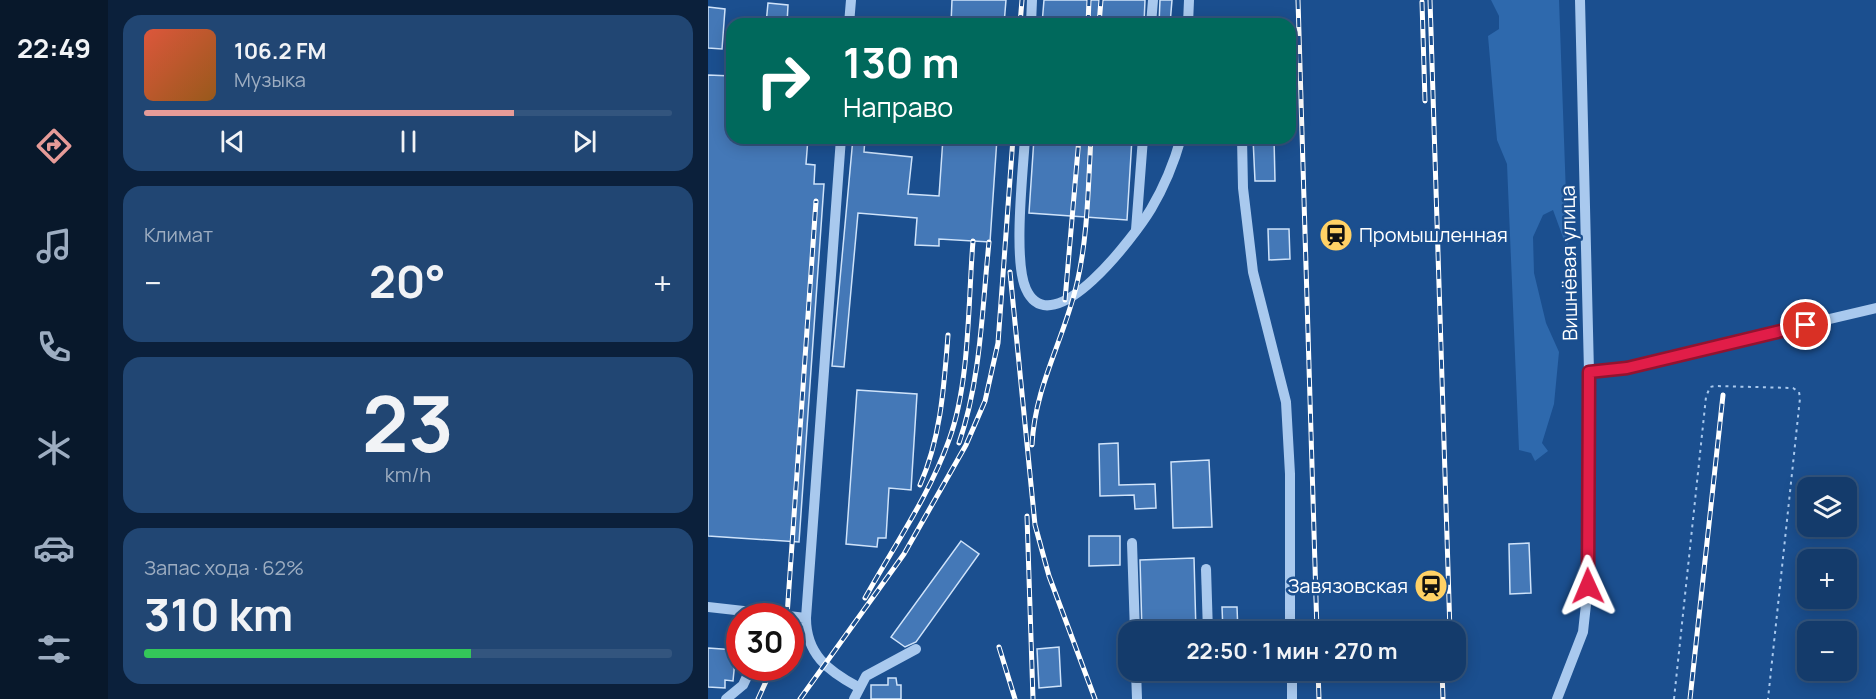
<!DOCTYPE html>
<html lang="ru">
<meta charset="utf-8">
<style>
body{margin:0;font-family:Manrope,sans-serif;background:#214673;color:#f1f3f6;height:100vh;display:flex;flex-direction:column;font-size:22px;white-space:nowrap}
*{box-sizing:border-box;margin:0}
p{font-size:20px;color:#9dadc1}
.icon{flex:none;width:33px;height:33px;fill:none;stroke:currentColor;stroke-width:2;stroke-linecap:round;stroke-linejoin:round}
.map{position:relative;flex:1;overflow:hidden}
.side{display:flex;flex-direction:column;gap:15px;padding:15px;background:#0b203b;width:600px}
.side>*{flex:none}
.top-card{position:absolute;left:18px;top:18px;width:570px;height:126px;border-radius:18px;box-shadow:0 3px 15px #0003,0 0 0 2px #33557e;background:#00695c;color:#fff;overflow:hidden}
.tools{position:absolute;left:1089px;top:477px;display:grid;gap:12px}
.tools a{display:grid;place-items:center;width:60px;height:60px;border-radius:12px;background:#143b6b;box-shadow:0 3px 15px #0003,0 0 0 2px #33557e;font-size:30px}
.speed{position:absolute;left:18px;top:603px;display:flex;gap:12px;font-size:30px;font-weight:700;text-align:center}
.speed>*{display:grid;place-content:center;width:78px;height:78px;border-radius:50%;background:#143b6b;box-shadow:0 3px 15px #0003,0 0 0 2px #33557e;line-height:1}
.speed .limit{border:9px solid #d22;background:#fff;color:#111}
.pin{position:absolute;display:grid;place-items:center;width:51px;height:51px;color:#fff;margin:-26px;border:3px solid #fff;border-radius:50%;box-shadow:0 2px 6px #0007}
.me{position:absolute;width:66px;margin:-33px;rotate:359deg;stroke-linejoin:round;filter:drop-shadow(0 0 4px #0008)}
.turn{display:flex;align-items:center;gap:21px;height:126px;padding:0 18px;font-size:27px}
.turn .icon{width:78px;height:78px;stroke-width:2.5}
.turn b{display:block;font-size:42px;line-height:51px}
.big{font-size:45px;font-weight:700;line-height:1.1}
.side .tile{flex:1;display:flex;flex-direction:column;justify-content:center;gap:9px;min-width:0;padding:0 21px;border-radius:18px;background:#214673}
.side .dial{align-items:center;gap:0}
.dial b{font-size:78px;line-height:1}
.song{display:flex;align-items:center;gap:18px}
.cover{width:72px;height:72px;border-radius:9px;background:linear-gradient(135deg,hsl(10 70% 55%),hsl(30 70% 35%))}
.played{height:6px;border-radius:3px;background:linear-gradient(90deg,#e69b98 70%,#33557e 70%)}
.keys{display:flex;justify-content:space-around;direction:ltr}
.heat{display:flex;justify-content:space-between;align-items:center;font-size:33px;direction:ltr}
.charge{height:9px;border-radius:4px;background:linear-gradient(90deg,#34c759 62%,#33557e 0)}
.trip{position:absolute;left:410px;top:621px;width:348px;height:60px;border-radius:18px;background:#143b6b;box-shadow:0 3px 15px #0003,0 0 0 2px #33557e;font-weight:700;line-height:60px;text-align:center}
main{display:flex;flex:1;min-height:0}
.tabs{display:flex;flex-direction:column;width:108px;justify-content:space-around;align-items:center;background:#08182b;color:#9dadc1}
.tabs .icon{width:42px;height:42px}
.tabs .current{color:#e69b98}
.tabs b{font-size:27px;color:#f1f3f6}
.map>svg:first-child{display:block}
.green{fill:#2e69ad}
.building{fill:#4478b7;stroke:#cfe3fa;stroke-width:1.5}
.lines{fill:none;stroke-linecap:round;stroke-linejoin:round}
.path{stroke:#a9c9ee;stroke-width:2;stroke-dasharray:3 4.5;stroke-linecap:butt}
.minor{stroke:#a9c9ee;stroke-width:10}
.rail-casing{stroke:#fff;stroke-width:5}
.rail{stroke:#1b4f8f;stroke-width:3;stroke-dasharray:9;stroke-linecap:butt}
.route-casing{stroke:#92132f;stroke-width:15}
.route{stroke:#e11d48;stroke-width:10}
.labels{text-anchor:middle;stroke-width:5;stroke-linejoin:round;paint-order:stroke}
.poi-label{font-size:20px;fill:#fff;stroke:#1b4f8f;text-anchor:start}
.street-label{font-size:20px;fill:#fff;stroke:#1b4f8f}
</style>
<main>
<nav class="tabs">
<b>22:49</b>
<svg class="icon current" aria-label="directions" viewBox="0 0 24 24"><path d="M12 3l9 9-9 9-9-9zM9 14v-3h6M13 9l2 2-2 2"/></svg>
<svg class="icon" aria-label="music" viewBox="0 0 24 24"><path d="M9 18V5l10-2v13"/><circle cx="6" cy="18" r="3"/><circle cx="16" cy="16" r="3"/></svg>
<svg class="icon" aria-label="phone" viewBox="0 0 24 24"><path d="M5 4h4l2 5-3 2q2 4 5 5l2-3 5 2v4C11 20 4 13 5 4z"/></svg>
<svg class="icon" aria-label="climate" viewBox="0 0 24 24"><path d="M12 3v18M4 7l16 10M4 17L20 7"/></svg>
<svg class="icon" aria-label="car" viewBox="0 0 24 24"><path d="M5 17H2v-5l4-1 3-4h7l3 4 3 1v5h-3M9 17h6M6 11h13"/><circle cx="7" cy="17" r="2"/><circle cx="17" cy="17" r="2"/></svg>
<svg class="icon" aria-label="filters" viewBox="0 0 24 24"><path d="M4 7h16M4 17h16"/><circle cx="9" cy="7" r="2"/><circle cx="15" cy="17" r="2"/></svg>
</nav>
<section class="side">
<div class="tile">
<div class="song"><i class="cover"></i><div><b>106.2 FM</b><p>Музыка</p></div></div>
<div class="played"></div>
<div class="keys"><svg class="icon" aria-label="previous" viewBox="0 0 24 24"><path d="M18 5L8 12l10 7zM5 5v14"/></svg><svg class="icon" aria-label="pause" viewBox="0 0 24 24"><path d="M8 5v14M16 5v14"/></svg><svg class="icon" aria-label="next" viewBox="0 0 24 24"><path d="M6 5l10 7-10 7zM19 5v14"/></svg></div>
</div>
<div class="tile"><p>Климат</p>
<div class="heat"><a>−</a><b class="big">20°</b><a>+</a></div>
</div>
<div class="tile dial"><b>23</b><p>km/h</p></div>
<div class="tile"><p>Запас хода · 62%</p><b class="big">310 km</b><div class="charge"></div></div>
</section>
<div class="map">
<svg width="1168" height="699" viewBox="0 0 1168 699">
<rect width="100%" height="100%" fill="#1b4f8f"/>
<path class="green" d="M783,0H851L860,251L845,210L835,215L825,237L826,273L838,323L851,352L846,404L834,443L840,451L827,461L823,453L811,450L799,164L789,140L780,36L791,29V16Z"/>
<g class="building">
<path d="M244,0H298L296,24H243Z"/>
<path d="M336,0H437L436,24H334Z"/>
<path d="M452,0H464L462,24H451Z"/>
<path d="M60,3L80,5L79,24H58Z"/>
<path d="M0,7L17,9L14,49L0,48Z"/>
<path d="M0,75L24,76V138H100L98,164L107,165L106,184H116L91,542L0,536Z"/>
<path d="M145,138H157L156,152L204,157L200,194L231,196L235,138H289L282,242L231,239V246L207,245L209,218L150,213L136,367L124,366Z"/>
<path d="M326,138H424L419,220L321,213Z"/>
<path d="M545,138H566L567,181H547Z"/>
<path d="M560,229H581L582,259L561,260Z"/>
<path d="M149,390L209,394L203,490L181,488L178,538H170L169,547L138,544Z"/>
<path d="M410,443L411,485L447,484L448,508L427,509L426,495L392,496L391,444Z"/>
<path d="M501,460L504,527L465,528L463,462Z"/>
<path d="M381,536H412V565L381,566Z"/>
<path d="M253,541L271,554L208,642L197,647L183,637Z"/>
<path d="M821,543L823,593L802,594L801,544Z"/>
<path d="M486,558L488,632H434L432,560Z"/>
<path d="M514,607H529L530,632H515Z"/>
<path d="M351,647L353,686L331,688L329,649Z"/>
<path d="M0,648L28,650L25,681L17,680V688L0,687Z"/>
<path d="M180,678H188L189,685H193V699H163V685H180Z"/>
</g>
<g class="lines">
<path class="path" d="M966,699L998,397L1002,387L1007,386L1085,388L1091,392L1092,398L1060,699"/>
<g class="minor">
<path d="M141,24L143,0"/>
<path d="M323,24L324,0"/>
<path d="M443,24L445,0"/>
<path d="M480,24L481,0"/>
<path d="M317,138C315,171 305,261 318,289C344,347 428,234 443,209C456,187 466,163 473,138"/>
<path d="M534,138L535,188L545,272L578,402L582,474V632"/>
<path d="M428,230L435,138"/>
<path d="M881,372L919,367L1168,308"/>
<path d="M424,543L427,632"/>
<path d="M498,569L500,632"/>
<path d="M0,607L98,618C98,654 120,671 150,687"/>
<path d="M98,618L133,138"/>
<path d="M428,670L429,699"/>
<path d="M486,670H502"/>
<path d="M584,670V699"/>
<path d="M18,699L35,685L43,668"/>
<path d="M146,699L158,676L208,649"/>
<path d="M849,699L875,632L880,586L881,372L872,0"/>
</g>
<defs>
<g id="rail">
<path d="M590,0L609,632"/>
<path d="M722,0L742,632"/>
<path d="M714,2L717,101"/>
<path d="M312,24L314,0"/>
<path d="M380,24L381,0"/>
<path d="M391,24L393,0"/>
<path d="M302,272L327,525L341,576L387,699"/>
<path d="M357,300L371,138"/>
<path d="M251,443C273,379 274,309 281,242"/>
<path d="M324,445C327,385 356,340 369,283C380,236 380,186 383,138"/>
<path d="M212,485C233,437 236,386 240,335"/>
<path d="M319,516L325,699"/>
<path d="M157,598C186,546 221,496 241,440C262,383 260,302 265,241"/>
<path d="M79,616L108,201"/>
<path d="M291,647L307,699"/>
<path d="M610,670L611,699"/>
<path d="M734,670L735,699"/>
<path d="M50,699L64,668"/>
<path d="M92,699L196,554L258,445L277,401L290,343L305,138"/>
<path d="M982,699L1015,395"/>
</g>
</defs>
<use href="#rail" class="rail-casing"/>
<use href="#rail" class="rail"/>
</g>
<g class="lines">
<defs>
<path id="route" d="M880,586L881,372L919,368L1098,325"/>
</defs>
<use href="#route" class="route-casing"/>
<use href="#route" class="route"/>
</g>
<defs>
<symbol id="station-disc" viewBox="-11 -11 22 22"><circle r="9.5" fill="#ffd166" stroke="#1b4f8f"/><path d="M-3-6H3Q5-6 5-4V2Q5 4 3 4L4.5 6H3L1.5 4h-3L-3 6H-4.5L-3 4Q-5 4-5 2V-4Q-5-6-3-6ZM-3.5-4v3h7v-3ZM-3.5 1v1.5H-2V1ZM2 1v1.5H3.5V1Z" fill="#111"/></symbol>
</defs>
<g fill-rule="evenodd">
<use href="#station-disc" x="609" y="216" width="38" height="38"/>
<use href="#station-disc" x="704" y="567" width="38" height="38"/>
</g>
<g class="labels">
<g class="poi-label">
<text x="651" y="242">Промышленная</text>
<text x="700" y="593" text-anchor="end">Завязовская</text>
</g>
<g class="street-label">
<text transform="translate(861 263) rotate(-91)" y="7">Вишнёвая улица</text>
</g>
</g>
</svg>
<div class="tools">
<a><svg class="icon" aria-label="layers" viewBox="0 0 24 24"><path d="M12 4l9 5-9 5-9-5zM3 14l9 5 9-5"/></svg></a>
<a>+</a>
<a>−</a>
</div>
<div class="speed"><div class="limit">30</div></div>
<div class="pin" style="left:1098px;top:325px;background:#d93025"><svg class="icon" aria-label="arrive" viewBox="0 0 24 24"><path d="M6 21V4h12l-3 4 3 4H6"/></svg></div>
<svg class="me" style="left:880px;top:586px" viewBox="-20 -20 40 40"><path d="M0-17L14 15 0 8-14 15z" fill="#e11d48" stroke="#fff" stroke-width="4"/></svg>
<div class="trip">22:50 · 1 мин · 270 m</div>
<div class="top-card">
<div class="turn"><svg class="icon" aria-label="right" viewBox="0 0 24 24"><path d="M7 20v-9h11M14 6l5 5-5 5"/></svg><div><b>130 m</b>Направо</div></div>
</div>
</div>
</main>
